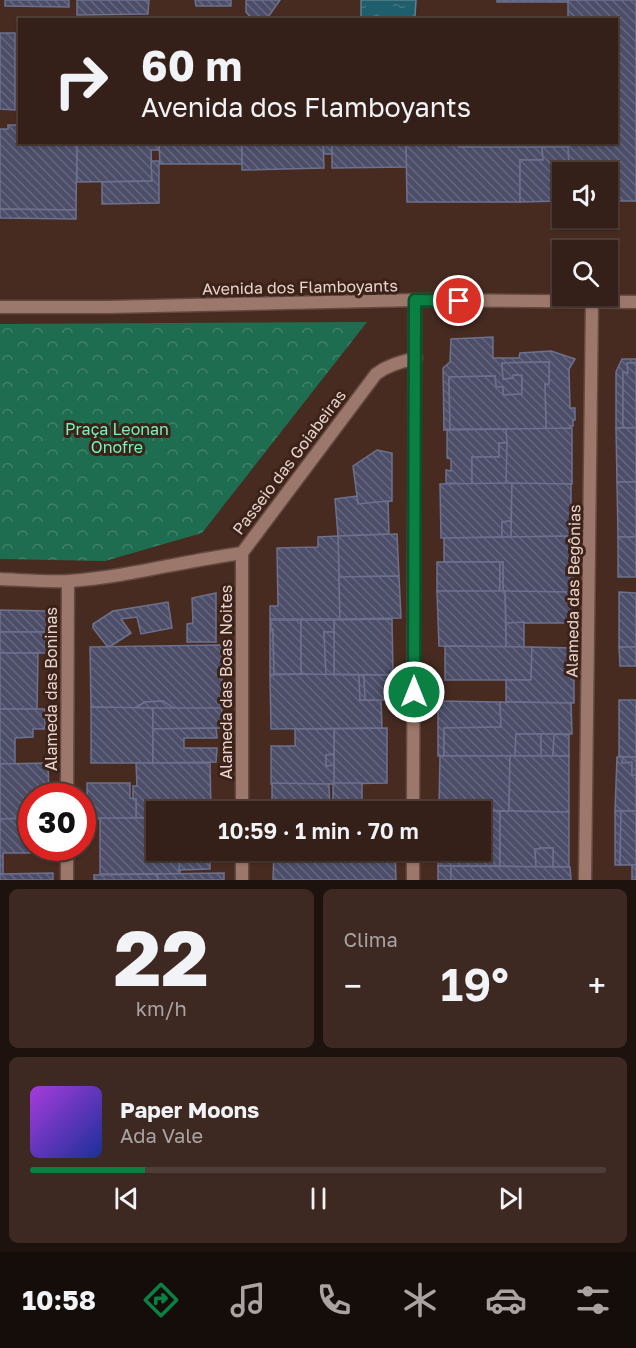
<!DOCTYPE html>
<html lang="pt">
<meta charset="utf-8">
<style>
body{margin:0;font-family:"Golos Text",sans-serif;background:#3d2822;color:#f1f3f6;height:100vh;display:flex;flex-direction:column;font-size:22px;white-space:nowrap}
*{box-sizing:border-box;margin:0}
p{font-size:20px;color:#aaa3a2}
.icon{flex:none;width:33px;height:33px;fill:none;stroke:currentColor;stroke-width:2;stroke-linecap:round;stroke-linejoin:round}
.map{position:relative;height:880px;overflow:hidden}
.details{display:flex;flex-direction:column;gap:9px;padding:9px;background:#1d120e;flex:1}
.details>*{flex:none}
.banner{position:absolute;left:18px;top:18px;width:600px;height:126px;border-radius:0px;box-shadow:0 2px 4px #0004,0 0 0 2px #4f3e38;background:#352019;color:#f1f3f6;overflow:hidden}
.buttons{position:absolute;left:552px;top:162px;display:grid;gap:12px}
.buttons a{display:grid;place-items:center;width:66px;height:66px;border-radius:0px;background:#352019;box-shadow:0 2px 4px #0004,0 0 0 2px #4f3e38;font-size:30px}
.speed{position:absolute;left:18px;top:783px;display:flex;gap:12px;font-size:30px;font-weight:700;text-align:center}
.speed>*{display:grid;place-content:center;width:78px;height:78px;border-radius:50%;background:#352019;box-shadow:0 2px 4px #0004,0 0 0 2px #4f3e38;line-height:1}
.speed .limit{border:9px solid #d22;background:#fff;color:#111}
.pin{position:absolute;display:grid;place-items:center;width:51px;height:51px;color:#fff;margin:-26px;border:3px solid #fff;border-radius:50%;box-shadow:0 2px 6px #0007}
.me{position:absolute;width:66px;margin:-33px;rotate:0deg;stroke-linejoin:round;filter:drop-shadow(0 0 4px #0008)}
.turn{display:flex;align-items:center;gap:21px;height:126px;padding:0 24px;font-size:27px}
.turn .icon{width:78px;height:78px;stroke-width:2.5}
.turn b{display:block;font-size:42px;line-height:51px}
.big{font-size:45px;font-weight:600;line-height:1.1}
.details .tile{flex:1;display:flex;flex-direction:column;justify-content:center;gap:9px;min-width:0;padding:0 21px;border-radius:9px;background:#3d2822}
.details .dial{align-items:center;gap:0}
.dial b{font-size:78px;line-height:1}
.song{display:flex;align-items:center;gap:18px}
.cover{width:72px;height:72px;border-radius:9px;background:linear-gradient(135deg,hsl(280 70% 55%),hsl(230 70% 35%))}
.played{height:6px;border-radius:3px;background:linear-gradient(90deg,#0b8043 20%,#4f3e38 20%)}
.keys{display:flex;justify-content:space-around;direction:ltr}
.heat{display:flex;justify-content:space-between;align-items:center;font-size:33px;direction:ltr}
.details .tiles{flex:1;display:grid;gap:9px;grid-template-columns:1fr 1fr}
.tile:last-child{grid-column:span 2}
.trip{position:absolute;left:146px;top:801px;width:345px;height:60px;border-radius:0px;background:#352019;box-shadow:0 2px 4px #0004,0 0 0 2px #4f3e38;font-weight:600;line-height:60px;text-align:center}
.tab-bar{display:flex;height:96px;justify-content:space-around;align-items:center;background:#150d0a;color:#aaa3a2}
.tab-bar .icon{width:42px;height:42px}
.tab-bar .on{color:#0b8043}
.tab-bar b{font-size:27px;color:#f1f3f6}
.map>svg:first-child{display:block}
.forest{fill:url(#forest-crowns)}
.water{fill:url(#water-ripples);stroke:#5b8189;stroke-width:1.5}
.building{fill:url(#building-back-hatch);stroke:#6e718e;stroke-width:1.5}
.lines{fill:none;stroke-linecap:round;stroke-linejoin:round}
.minor-casing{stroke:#644940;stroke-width:15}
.minor{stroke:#9c776c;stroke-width:12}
.route-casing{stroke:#07532c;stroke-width:15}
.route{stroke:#0b8043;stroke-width:10}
.labels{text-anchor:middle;stroke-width:6;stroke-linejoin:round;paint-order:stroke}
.street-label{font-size:16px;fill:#e6d4cd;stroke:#3c2218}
.park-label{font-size:16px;fill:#71f6c0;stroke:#3c2218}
</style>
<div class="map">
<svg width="636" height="880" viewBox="0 0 636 880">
<defs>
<pattern id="forest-crowns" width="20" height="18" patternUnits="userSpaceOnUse" patternTransform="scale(1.5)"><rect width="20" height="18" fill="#1f6d50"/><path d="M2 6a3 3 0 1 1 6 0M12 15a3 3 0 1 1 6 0" fill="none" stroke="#408168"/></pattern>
<pattern id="water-ripples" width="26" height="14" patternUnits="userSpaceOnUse" patternTransform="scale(1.5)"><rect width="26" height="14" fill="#1f5e6c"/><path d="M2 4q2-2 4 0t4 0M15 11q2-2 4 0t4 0" fill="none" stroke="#407480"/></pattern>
<pattern id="building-back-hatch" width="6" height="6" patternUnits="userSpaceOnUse" patternTransform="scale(1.5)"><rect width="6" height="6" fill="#4c4e69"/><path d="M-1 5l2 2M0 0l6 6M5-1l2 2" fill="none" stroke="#66677d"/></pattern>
</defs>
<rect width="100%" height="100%" fill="#472b21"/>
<path class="forest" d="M367,322L202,533L105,561L0,559V324Z"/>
<path class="water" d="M361,0H416L415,17L412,20L365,19L361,17Z"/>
<g class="building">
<path d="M5,0H69V7L5,6Z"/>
<path d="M77,0H149L148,14L77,15Z"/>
<path d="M195,0H231V6H196Z"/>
<path d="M246,0H280L266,20H253L246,12Z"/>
<rect x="497" y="0" width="71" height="2"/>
<path d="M568,0H636V201H608V172H569L568,142H616V20H568Z"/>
<path d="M0,33H15V110L0,109Z"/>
<path d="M8,125H20V142H77L76,210L0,209V129H8Z"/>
<path d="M77,142H159V150H151L152,181L77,182Z"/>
<path d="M159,142H242V164H160Z"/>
<path d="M242,142H323L324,168L242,170Z"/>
<path d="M323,142H332V154H324Z"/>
<path d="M332,142H406L407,167L332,168Z"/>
<path d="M406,142H446V144H459V147H542L543,160H520V202H407Z"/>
<path d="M446,142H568V147H459V144H446Z"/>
<path d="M542,147H568L569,172H562V201L520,202V160H543Z"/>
<path d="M151,161H159V203L102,204V182L152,181Z"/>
<path d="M0,209L76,210V219L0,218Z"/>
<path d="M493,337V358H519L520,353L551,351L575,359L569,369L570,408H575V420H573V426H570V429H546L545,384H549V362L502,363L503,379L513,378V375H522V394L503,395V387H496L495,376L449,377L450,429L444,430L443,368L450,362L451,339Z"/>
<path d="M622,359H636V363H627L628,373L623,372V428H616V372Z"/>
<path d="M549,362V384H545L546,429H450L449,377L495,376L496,387H503V395L522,394V375H513V378L503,379L502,363Z"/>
<path d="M627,363H636V428H623V372L628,373Z"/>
<path d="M572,428V484H506V429Z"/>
<path d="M616,428H636V482H617Z"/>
<path d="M506,429L507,443H499V457H472V484L446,483V470L451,471V459L447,458V430Z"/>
<path d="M499,443H507L506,484H472V457H499Z"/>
<path d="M377,450L392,453V501L358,504L353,466Z"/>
<path d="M617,482H636V537H618Z"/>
<path d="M512,483L511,521L502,522V537L441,538L440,484Z"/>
<path d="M512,483L571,484V536L511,537Z"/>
<path d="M357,496L358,504L388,501L389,534L338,536L335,499Z"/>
<path d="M511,521V537H502V522Z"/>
<path d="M397,534L399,576L339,577L338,536Z"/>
<path d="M338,536L340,619H270V606H278L277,548L318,547V537Z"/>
<path d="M573,536V591L572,592H503V562H444V538Z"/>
<rect x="618" y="537" width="18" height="40"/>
<path d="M437,562H500V592L437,591Z"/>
<rect x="500" y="562" width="3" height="30"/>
<path d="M399,576L401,618L340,619L339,577Z"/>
<path d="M437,591H505L506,647L439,646Z"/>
<path d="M505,591L572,592V623H506Z"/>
<path d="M619,592L636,593V647H619Z"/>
<path d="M216,593V642H187V624L193,623L192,598Z"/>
<path d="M168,602L172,628L141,634L137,617L121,619L131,633L111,646H107L93,628V624L113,611Z"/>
<path d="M0,610L47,611L46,632H0Z"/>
<path d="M270,619L271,630L273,629L274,674L270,675Z"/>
<path d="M392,619L393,675L334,674V620Z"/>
<path d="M271,620H301V674H274L273,629L271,630Z"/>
<path d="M301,620H334V632H324L326,675L301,674Z"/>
<path d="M524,622V647H506V623Z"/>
<rect x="0" y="632" width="46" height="21"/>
<path d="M324,632H334V674L326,675Z"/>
<path d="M221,645L223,709H175L163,701L145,702L135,708L91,707L90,647Z"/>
<path d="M445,646L532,647L531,680H445Z"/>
<path d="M532,647L574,648V703L506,702V680H531Z"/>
<path d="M619,647H636V666H620Z"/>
<path d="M0,653H38L37,709H0Z"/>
<path d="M301,674L359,675L360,700H381L382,728L271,729L270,675Z"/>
<path d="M359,675H364L365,700H360Z"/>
<path d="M364,675H392V700H365Z"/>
<rect x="619" y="700" width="17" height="57"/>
<path d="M163,701L175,709L135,708L145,702Z"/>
<path d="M438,701L500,702L501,727L444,728V756H438Z"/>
<path d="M500,702L571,703L572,734H516L515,756H444V728L501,727Z"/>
<path d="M91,707L153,708V763H91Z"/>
<path d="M153,708H222L221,728L153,729Z"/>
<path d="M0,709H45V729H33V737L15,738V764H0Z"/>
<path d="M216,728L217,738H184V748H217L216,762L153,763V729Z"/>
<path d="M387,728V783L334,784V729Z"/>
<path d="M295,729H334V754L326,755V766L334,765V784H271V746H295Z"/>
<path d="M516,734H541V756H515Z"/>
<path d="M541,734H554L553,756H541Z"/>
<path d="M554,734L569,735V756H553Z"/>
<path d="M334,754V765L326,766V755Z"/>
<path d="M440,756H510L509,811L439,809Z"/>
<path d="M510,756H569V812L509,811Z"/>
<path d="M617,757H623L622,763L632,762V775H636V811H615Z"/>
<path d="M623,757H636V775H632V762L622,763Z"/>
<path d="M48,763L49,796H32V818L0,819V764Z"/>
<path d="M136,763H210L211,812H156V818H136V799H133V786H137Z"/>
<path d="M87,783H130V798L136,799V818L87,819Z"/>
<path d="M272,783L329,784L330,812H272Z"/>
<path d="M333,783H362V803L333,804Z"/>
<path d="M438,810L500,811V866H438V850H480V812H438Z"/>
<path d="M500,811L569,812V867H553V848H540V849H535L536,867L500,866Z"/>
<path d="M615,811H621L620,865H615Z"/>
<path d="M621,811H636V865H620Z"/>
<path d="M32,818V848H50V853H3V874H0V819Z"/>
<path d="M100,818H156V850H180V874H100Z"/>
<path d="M540,848H553V867H536L535,849H540Z"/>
<path d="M274,850H395L396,880H273Z"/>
<path d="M180,854H210V869L179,870Z"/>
<rect x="632" y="865" width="4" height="15"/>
<rect x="438" y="866" width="13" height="14"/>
<path d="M451,866L570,867L571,880H451Z"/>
<path d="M53,873V880H0V874Z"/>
<path d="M224,873V880H158L157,874Z"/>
<path d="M157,874L158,880H94V875Z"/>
</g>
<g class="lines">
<defs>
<g id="minor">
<path d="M0,307H108L415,300L636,302"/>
<path d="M242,553V812"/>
<path d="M0,579C23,580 46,582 69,581C127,577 184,561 242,553L376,374C388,365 401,362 416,358"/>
<path d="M67,796L68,581"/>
<path d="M413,812L415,300"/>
<path d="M242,850V880"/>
<path d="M67,880V848"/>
<path d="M413,880V850"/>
<path d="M585,880L592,302"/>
</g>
</defs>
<use href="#minor" class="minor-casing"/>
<use href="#minor" class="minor"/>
</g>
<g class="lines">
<defs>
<path id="route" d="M414,692L415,300L459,301"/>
</defs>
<use href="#route" class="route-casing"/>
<use href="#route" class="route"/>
</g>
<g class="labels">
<g class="street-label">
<text transform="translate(300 287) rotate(-1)" y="6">Avenida dos Flamboyants</text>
<text transform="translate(289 462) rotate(-53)" y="6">Passeio das Goiabeiras</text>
<text transform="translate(573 591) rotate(-89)" y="6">Alameda das Begônias</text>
<text transform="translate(226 682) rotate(-90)" y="6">Alameda das Boas Noites</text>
<text transform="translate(51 689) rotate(-90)" y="6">Alameda das Boninas</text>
</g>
<g class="park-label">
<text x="117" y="435">Praça Leonan<tspan x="117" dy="18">Onofre</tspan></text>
</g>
</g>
</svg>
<div class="buttons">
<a><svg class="icon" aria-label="sound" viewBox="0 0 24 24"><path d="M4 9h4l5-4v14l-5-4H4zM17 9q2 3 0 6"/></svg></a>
<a><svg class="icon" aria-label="search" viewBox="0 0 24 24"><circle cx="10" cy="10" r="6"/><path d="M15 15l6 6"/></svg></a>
</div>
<div class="speed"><div class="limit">30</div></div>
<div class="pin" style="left:459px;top:301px;background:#d93025"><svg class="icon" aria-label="arrive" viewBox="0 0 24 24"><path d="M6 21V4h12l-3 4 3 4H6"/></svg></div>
<svg class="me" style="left:414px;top:692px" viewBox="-20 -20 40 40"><circle r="17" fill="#0b8043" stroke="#fff" stroke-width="3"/><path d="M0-11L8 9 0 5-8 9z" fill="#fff"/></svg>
<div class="trip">10:59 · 1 min · 70 m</div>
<div class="banner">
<div class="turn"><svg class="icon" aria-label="right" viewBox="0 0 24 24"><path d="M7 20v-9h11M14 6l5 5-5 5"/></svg><div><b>60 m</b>Avenida dos Flamboyants</div></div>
</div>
</div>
<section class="details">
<div class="tiles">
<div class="tile dial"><b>22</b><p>km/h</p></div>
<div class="tile"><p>Clima</p>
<div class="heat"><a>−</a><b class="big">19°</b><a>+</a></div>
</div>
<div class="tile">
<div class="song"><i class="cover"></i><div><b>Paper Moons</b><p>Ada Vale</p></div></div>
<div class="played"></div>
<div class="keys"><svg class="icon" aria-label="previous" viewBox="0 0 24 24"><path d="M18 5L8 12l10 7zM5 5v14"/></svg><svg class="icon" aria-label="pause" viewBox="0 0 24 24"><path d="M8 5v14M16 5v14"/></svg><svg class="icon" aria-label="next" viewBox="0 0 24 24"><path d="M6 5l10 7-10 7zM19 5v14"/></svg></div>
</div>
</div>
</section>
<nav class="tab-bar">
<b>10:58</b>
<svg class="icon on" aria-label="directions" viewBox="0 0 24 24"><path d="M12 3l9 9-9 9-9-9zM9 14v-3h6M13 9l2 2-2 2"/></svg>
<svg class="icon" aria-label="music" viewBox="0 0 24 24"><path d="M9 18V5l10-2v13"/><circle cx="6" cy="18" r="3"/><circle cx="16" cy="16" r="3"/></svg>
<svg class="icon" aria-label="phone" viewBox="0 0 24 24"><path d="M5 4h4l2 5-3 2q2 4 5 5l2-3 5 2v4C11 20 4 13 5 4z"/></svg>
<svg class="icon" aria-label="climate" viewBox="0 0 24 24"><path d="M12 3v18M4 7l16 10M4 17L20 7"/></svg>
<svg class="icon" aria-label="car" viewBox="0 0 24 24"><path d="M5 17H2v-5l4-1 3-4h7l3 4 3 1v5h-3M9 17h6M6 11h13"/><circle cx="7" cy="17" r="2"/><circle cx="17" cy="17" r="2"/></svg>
<svg class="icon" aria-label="filters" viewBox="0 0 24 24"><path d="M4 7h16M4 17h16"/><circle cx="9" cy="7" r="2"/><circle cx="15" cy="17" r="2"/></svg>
</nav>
